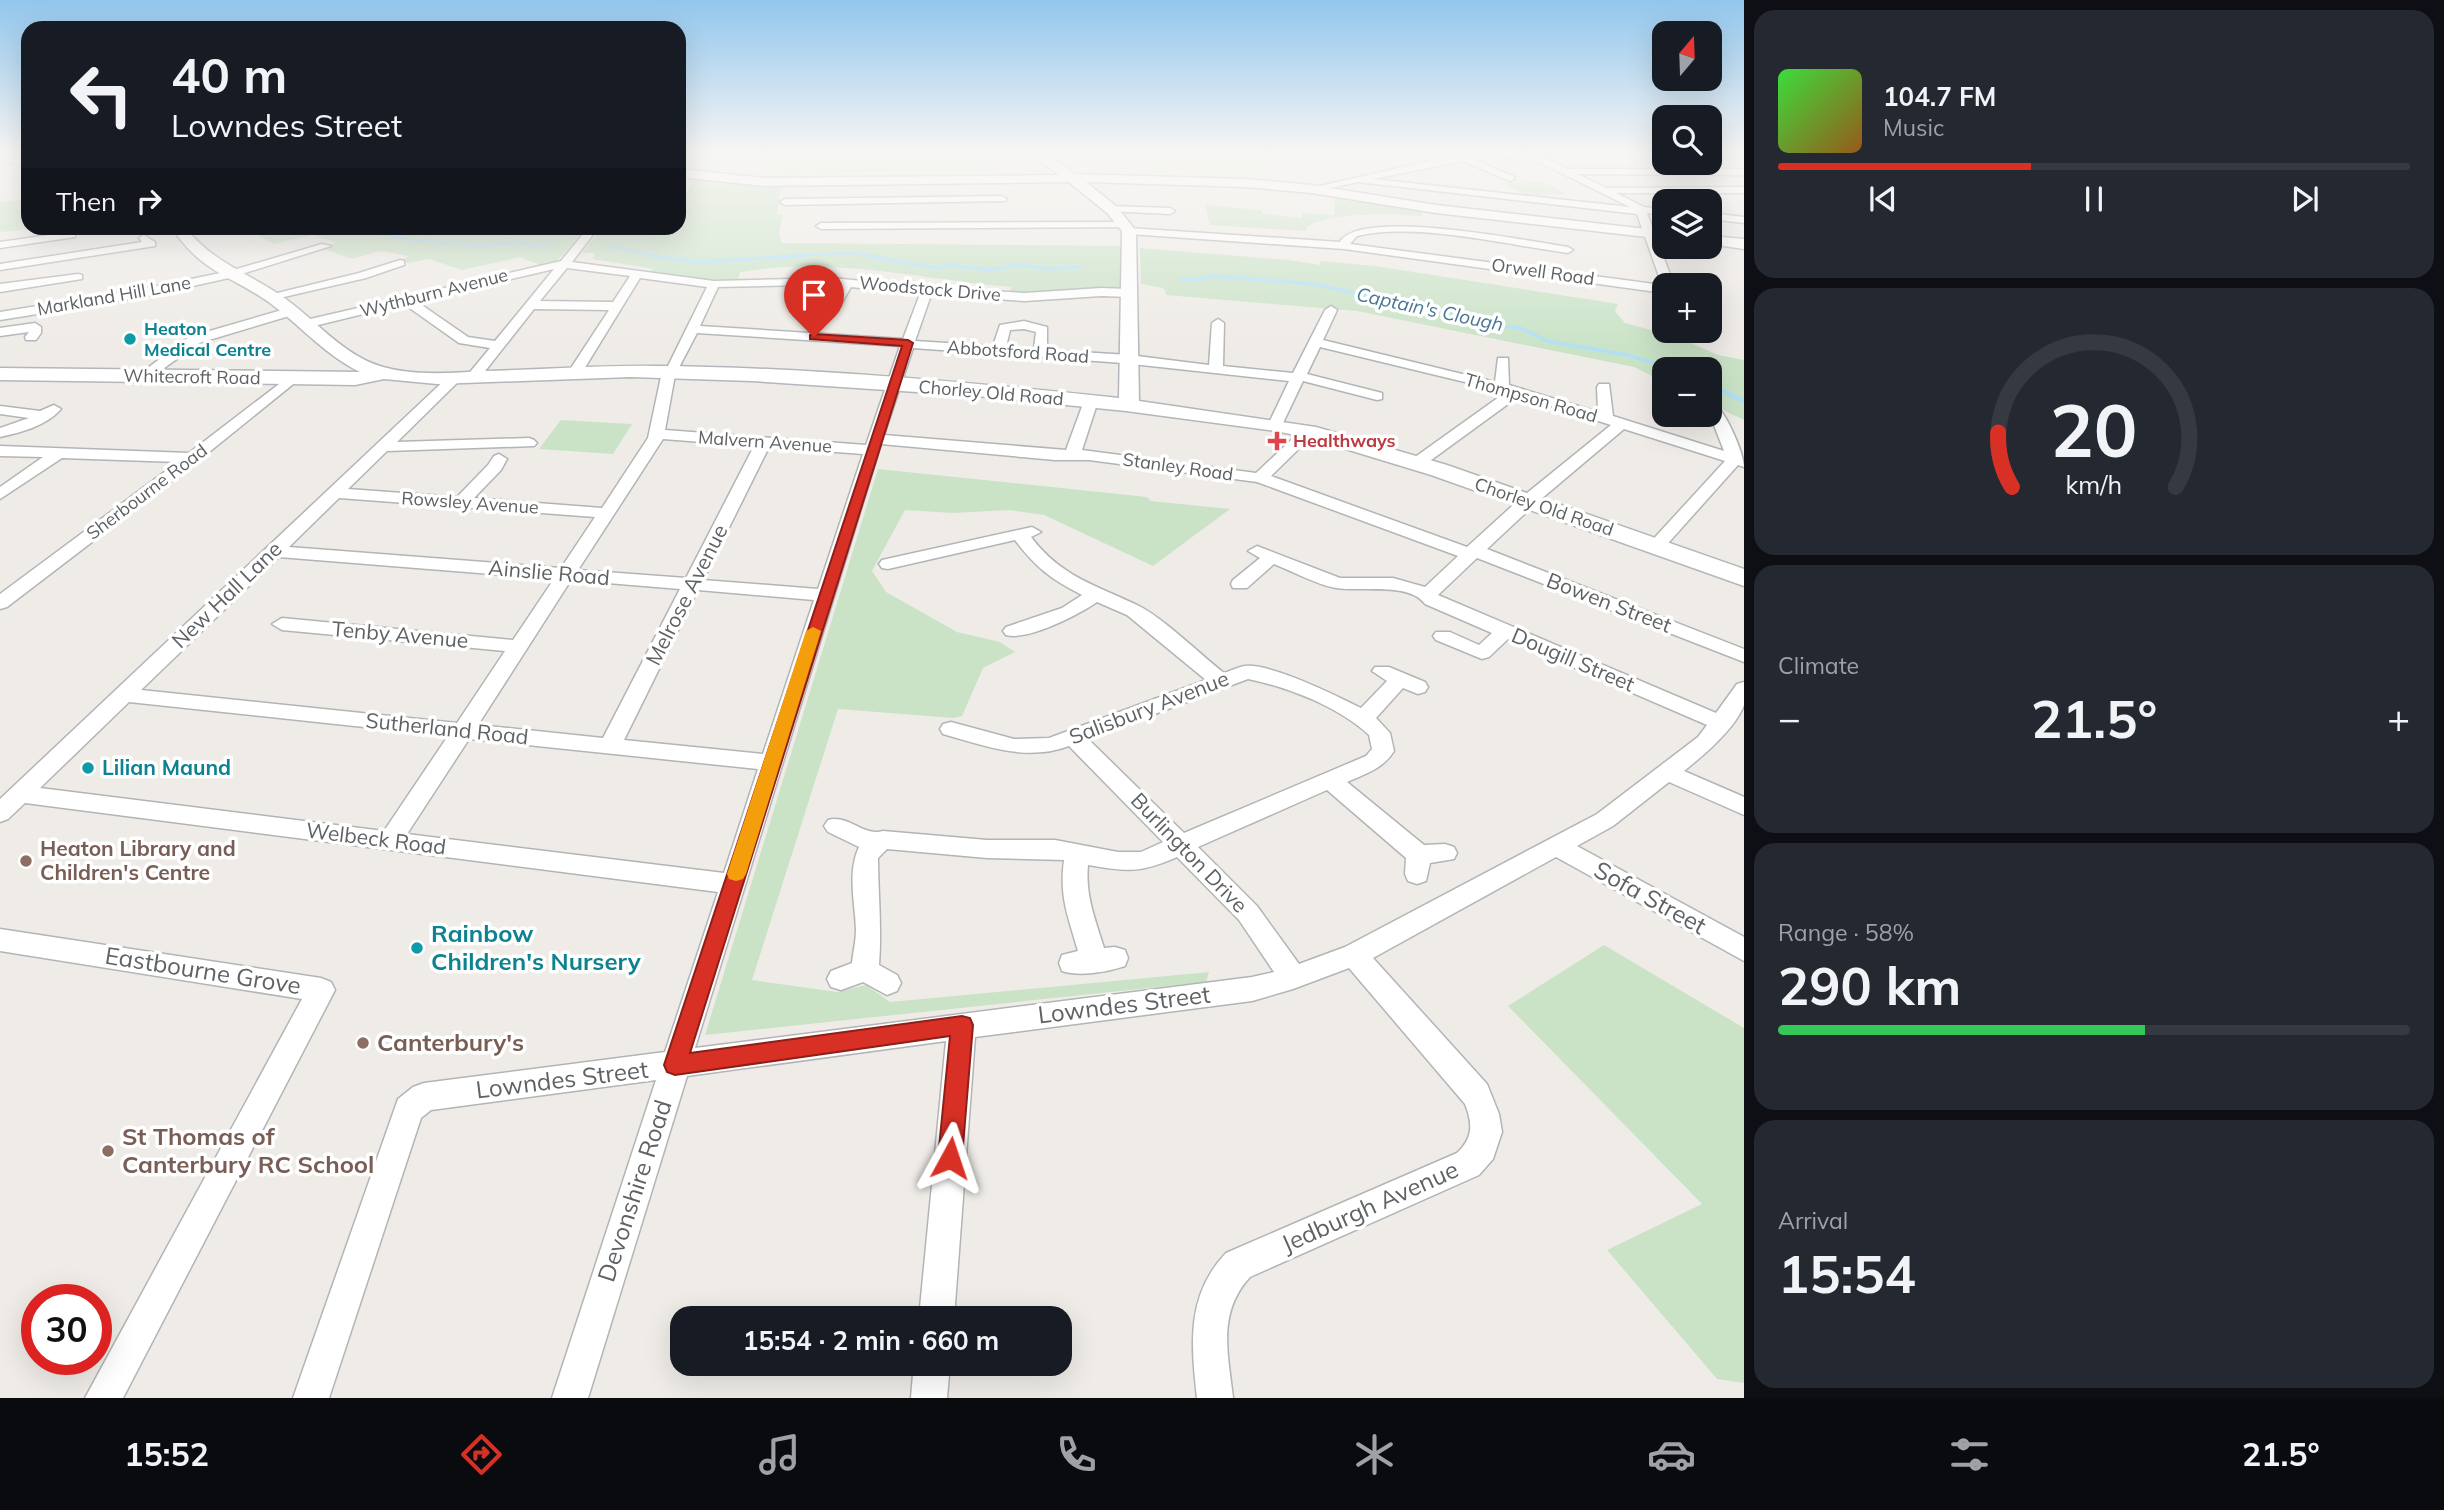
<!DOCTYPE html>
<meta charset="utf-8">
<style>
body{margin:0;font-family:Mulish,sans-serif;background:#242831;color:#f1f3f6;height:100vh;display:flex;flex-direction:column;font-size:26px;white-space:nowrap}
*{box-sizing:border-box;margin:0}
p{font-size:23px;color:#9ea1a6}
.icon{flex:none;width:38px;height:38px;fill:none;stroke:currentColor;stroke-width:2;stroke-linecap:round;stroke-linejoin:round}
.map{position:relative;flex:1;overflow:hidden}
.panel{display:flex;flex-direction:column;gap:10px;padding:10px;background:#0d0f14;width:700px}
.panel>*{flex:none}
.banner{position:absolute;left:21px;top:21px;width:665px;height:214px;border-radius:21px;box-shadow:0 7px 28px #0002;background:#171b24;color:#f1f3f6;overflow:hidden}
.needle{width:46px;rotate:19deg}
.buttons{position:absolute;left:1652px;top:21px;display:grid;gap:14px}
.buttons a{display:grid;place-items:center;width:70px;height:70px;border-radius:14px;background:#171b24;box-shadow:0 7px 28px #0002;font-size:35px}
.speed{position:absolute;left:21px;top:1284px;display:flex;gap:14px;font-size:35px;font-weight:700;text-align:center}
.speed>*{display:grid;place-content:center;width:91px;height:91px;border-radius:50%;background:#171b24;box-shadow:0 7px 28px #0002;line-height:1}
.speed .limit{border:10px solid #d22;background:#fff;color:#111}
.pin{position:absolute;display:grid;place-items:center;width:60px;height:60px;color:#fff;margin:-72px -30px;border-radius:50% 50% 50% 0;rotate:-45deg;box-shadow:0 0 7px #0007}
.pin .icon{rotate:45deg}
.me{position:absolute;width:77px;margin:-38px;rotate:5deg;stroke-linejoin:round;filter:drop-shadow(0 0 5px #0008)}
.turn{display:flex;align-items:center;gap:24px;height:147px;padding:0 35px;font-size:32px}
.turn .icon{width:91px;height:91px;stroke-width:2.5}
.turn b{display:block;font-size:49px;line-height:60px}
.then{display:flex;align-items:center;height:66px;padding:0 35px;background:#0003;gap:14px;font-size:26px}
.big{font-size:52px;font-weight:700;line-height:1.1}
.panel .tile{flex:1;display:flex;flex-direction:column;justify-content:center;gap:10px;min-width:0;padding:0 24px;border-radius:21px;background:#242831}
.panel .dial{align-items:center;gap:0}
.dial svg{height:182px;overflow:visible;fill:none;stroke:#363941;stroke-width:7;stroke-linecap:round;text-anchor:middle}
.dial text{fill:#f1f3f6;stroke:none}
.song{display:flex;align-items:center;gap:21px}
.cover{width:84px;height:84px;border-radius:10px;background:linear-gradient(135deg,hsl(120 70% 55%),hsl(30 70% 35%))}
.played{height:7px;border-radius:4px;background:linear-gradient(90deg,#d93025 40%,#363941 40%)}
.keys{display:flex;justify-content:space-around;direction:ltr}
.heat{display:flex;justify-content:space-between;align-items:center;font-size:38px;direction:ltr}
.charge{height:10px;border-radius:5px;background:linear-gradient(90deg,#34c759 58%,#363941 0)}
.trip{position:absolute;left:670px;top:1306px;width:402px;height:70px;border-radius:21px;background:#171b24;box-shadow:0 7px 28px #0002;font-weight:700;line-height:70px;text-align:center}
.tab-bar{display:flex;height:112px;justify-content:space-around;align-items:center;background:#090b0e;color:#9ea1a6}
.tab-bar .icon{width:49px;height:49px}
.tab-bar .on{color:#d93025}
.tab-bar b{font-size:32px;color:#f1f3f6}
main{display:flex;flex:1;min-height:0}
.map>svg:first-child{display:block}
.green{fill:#cae3c7}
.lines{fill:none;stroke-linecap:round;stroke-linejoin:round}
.stream-far2{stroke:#b1e0f5;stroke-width:2.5}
.stream-far1{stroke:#b1e0f5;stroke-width:3.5}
.stream{stroke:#b1e0f5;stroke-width:4.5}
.street-casing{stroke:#b2b4b7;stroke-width:3}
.secondary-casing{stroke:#b3b6ba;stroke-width:3}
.street{fill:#fff;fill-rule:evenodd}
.secondary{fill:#fff;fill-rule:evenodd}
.route{fill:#d93025;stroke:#8d1f18;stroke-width:2}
.slow{fill:#f59e0b}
.culture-dot{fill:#0f9aa8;stroke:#fff;stroke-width:2.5}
.health-dot{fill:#e0444e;stroke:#fff;stroke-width:2.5}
.education-dot{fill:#8d6e63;stroke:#fff;stroke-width:2.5}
.labels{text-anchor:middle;stroke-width:7;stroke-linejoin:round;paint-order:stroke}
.far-street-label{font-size:18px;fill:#5e6265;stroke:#fff}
.far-culture-label{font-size:18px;font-weight:bold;fill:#0d838f;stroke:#fff;text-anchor:start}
.far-health-label{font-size:18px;font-weight:bold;fill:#be3a42;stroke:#fff;text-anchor:start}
.far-water-label{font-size:19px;font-style:italic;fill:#487795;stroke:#fff}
.street-label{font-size:21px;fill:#5e6265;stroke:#fff}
.culture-label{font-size:21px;font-weight:bold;fill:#0d838f;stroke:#fff;text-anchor:start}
.education-label{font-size:21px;font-weight:bold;fill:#785e54;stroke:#fff;text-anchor:start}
.near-street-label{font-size:24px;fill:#5e6265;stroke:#fff}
.near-culture-label{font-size:24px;font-weight:bold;fill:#0d838f;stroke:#fff;text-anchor:start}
.near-education-label{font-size:24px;font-weight:bold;fill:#785e54;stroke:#fff;text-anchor:start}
</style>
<main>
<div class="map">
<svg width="1744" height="1398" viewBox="0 0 1744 1398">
<rect width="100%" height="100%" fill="#efece7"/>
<g class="green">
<path d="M682,152H1028L1043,162H991L998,170L782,173L764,166L731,161L706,174L679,170L696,160L679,158Z"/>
<path d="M1039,152H1289L1261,159L1271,172L1062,167Z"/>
<path d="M695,178L733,183L782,184L777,214H783L779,234L782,243L1121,246L1122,290L1010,295L1011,287C917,279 836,256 740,272L738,280H700L649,273L653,269L593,259L595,253H582L602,228H679V205Z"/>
<path d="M1543,182L1567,194L1525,195L1502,183Z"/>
<path d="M1335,197L1421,210V216C1392,214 1333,212 1308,226L1306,231L1210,225L1205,205L1261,210L1263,214L1302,218V213L1334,215Z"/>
<path d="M28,199V228H41L0,232V202Z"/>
<path d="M247,228H586L557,261L540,265L520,257L462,270L429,259L408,263L402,260L409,256L380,251L352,259L322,248L337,243L313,235L273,244Z"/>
<path d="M1140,248L1289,260L1320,265V261L1375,266L1618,304L1615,311L1625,323L1677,337L1718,355L1744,360V420L1710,404V369H1664V382L1634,367L1357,311L1166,295L1164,288L1141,284Z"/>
<path d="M561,420L632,424L613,454L539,449Z"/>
<path d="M878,469L1147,497L1151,501L1230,509L1153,566L1044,515L1009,510L953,513L905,510L872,571L886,592L957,632L1000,642L1015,652L983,668L962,716L954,718L838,709L752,980L837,992L866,985L890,1002L1209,972L1206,982L705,1035Z"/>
<path d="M1604,945L1744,1028V1383L1717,1379L1607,1250L1702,1204L1508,1006Z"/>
</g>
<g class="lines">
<g class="stream-far2">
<path d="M283,228L314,232L377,233L415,241L431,240L441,244L457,242L473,246L519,243L533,246L554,242"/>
<path d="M607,246L661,257"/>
<path d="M775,257L847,253L883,257"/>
</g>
<g class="stream-far1">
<path d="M650,256L696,262L804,256"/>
<path d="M868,256L937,268L949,265L992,270L1017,265L1051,269L1079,267"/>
<path d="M1181,279L1197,280L1213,276L1315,284L1485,324L1521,328L1547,341L1627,355L1674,369"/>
<path d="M1710,386L1719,390"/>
</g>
<path class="stream" d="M1715,388L1744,401"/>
<defs>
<g id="street">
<path d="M1521,152H1577L1541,156L1568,169H1744V175L1577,174L1607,188L1744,187V193H1616L1644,207L1664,209V215L1647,213L1674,285H1664V293L1344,249L1129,234L1124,231L1129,228L1340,242C1359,207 1529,241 1568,247L1573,250L1568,253C1508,245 1415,222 1357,236L1350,244L1662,285L1637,214L1358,182L1312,192L1307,189L1451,156ZM1529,157L1630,207L1373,179L1463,161L1510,181L1515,178L1513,176L1475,160Z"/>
<path d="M1710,152H1744V158L1710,157Z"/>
<path d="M1002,196L1007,199L1005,201L785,205L780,202L785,199Z"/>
<path d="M1109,206L1170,208L1175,211L1170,214L1106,211V207Z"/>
<path d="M1710,213L1744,217V223L1710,219Z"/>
<path d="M1126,222L1130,223V227L821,229L816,226L821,223Z"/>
<path d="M588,228H598L572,262L714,281L832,278L935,288L1025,293L1101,288L1130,289L1136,293L1130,297L1101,296L1025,301L931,295L915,341L993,346L1000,325L1024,321L1047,327V350L1129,355L1209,365L1212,323L1218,319L1224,323L1223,366L1293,373L1325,310L1331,306L1337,310L1323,340L1495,382L1498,358H1508L1509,385L1598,412L1597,387L1599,384H1609L1613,416L1724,451L1710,415V401C1724,405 1744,454 1744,467L1738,465L1662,550H1650L1647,546L1725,461L1624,429L1534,505L1487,549L1744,649V662L1477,558L1438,595L1716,713L1737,684L1744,682C1744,689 1744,699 1744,705C1735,729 1704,755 1684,771L1744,797V815L1669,782L1613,826L1577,846L1744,937V961L1556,857L1373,958L1487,1084L1499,1114L1502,1132L1493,1159L1479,1175L1250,1277C1217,1313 1228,1353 1233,1398H1197C1191,1344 1186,1295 1226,1253L1457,1153C1473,1138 1473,1124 1465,1104L1349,968L1293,989L1252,1001L975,1037L954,1318H919L946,1041L687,1076L588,1398H552L656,1080L431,1110L421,1118L329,1398H293L398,1099L413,1087L424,1083L665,1052L718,892L25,803L8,819L0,822V799L450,375L455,374L462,378L397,442L529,438L534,440L537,443L534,446L387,451L348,489L457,497L488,465L494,456L499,454L507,459L501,470L474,498L602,508L648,438L662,372L667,368L707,287L640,278L581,374L574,378L567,374L609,310L534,309L478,380L473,381L466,377L490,348L459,343L404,304L306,328L300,324L306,320L561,261ZM567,268L630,276L613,302L540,301ZM554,269L495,341L468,337L416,301ZM832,284L840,285L831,301L821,304L808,301L817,285ZM805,285L795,303L822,312L840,306L851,287L920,294L903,339L700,326L718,287ZM1024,329L1036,332L1034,349L1006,347L1010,330ZM697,333L900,346L866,445L665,430L675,375ZM1320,347L1506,392L1411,460L1409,463L1411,466H1423L1519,396L1611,425L1522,497L1467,547L1271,476L1314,434L1316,431L1314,428H1304L1256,473L1082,450L1098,401L1091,397L1084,401L1066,450L884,435L913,348L1123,363L1289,381L1268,425L1275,429L1282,425L1303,381L1377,400L1382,399V393L1307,374ZM663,439L754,446L686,578L578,570ZM881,444L1055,460H1089L1257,482L1458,556L1425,587L1393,578H1340L1257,546L1248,551L1260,558L1233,580L1231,584L1233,588H1247L1274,564C1294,572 1315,584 1336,588C1360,592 1410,582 1425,604L1492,633L1479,645L1450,632H1436L1433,636L1436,640L1482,659L1489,657L1508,639L1707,725L1698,737L1597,814L1345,947L1299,964L1257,906L1198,847L1327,790L1406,858L1405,874L1408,881L1417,884L1426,881L1430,863L1454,859L1457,853L1454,847L1445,844L1424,845L1347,782C1365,774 1383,769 1394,751L1390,733L1376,718L1403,688L1418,694L1425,692L1428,687L1425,682L1389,667H1375L1372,671L1387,681L1361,708C1337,696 1271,663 1245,666C1238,667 1230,671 1224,673C1201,655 1163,618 1139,606C1096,585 1061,577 1031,537L1041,532L1032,527L882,560L879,564L882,568L888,569L1015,540C1036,568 1051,579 1082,595L1062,608L1006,627L1003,631L1006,635C1028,641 1078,615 1097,602L1127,615L1206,680L1049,738L1014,739L951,722L943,724L940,729L943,734C985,746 1027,762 1069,746L1163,842L1141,852H1118L1055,840H987L883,831C864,837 848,814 828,820L824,826L828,832L859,847C847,873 855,902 856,930C856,941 853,952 852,963L831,971L827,979L831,987L841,990L863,982L887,995L897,991L901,983L897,975L879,965C882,929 878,894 878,858L887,849L987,858L1064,860C1059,897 1068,916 1078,951L1062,955L1059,963L1062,971C1080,977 1107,972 1125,966L1128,958L1125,950L1115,947L1104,948C1095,919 1085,895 1088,865C1128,872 1140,873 1177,857L1239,920L1274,972L1252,977L695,1048ZM769,447L863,454L818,589L703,580ZM339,498L595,517L561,568L289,547ZM279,557L554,579L513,640L282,618L272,624L282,630L505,651L457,723L141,690ZM571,580L680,589L603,738L478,725ZM698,590L814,600L763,754L624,740ZM1248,679C1288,687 1339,707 1369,735L1372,749L1366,756L1184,833L1088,739ZM129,702L448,736L384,831L40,788ZM469,739L758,769L724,873L407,834Z"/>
<path d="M71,232L75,233V237L0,248V242Z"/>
<path d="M144,235L155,242V246L0,270V264L142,242L139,238Z"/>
<path d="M322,244L331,246L229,278L143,297L0,320V312L143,289L230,271Z"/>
<path d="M400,260L404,261V265L366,278L271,300L265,296L359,273Z"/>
<path d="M78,274L82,275V279L0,292V284Z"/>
<path d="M292,307L298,311L296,314L199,343L149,379H139L137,376L189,337Z"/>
<path d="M35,323L41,327V333L36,340H26L25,337L29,332L0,336V328Z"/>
<path d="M292,374L299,378L297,381L198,461L7,607L0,609V594L178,462L62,458L0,499V487L43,457L0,456V446L189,453Z"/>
<path d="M54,405L61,409C46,426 22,432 0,437V428L29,418L0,414V406L40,411Z"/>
<path d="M0,929L321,978L331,982L335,990L123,1398H85L302,999L0,951Z"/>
<path d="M914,1363H950L947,1398H911Z"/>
</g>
<g id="secondary">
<path d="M0,152L28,159V167L0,160Z"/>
<path d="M1027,152H1042L1075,174L1246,179L1312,185L1436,205L1664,231V239L1436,213L1312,193L1246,187L1086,182L1117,207L1136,231L1139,401L1316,427L1447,465L1744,569V586L1431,475L1306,437L1275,431L1126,411L977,396L752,381L631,377L437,384L384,379L355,385L0,380V368L360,372C325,355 301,326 270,303C229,274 203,274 172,228H186C211,261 246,272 280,295C315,318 341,355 383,367C415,376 451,373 484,371C540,370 597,365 653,366C809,367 965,382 1119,398L1122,231L1107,213L1069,182L765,186L679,177V169L765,178L1059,175Z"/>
<path d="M1710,236L1744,239V249L1710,244Z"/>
</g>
</defs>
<use href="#street" class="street-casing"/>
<use href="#secondary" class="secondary-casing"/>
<use href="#street" class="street"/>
<use href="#secondary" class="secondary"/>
</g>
<linearGradient id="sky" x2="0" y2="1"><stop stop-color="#92c6ed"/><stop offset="0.44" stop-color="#f8f6f4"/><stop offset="1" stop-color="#f8f6f4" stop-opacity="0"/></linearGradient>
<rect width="1744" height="348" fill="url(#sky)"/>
<path class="route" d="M814,334L908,340L913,343L690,1053L962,1016L970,1018L973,1025L962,1158L959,1166L950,1169L942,1166L938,1158L950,1036L675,1075L667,1072L664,1065L902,346L810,339V335Z"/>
<path class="slow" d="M813,627L821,631L746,874L743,879L736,881L729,879L727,874L806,631Z"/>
<g class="culture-dot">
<circle cx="130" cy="339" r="7"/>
<circle cx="88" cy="768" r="7"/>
<circle cx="417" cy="948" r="7"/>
</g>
<path class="health-dot" d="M1273.5 430.5h7v7h7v7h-7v7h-7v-7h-7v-7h7z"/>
<g class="education-dot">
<circle cx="26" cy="861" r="7"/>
<circle cx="363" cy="1043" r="7"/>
<circle cx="108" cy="1151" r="7"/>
</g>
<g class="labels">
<g class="far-street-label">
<text transform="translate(1543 272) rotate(8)" y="6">Orwell Road</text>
<text transform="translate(930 289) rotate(5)" y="6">Woodstock Drive</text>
<text transform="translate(434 293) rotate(-14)" y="6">Wythburn Avenue</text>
<text transform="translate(114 296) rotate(-10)" y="6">Markland Hill Lane</text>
<text transform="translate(1018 352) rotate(4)" y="6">Abbotsford Road</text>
<text transform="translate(192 377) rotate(1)" y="6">Whitecroft Road</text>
<text transform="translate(991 393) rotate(5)" y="6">Chorley Old Road</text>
<text transform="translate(1531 398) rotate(16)" y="6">Thompson Road</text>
<text transform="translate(765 442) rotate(4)" y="6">Malvern Avenue</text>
<text transform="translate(1178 467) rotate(8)" y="6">Stanley Road</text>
<text transform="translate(147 492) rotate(-37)" y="6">Sherbourne Road</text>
<text transform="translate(470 503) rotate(4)" y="6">Rowsley Avenue</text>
<text transform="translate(1544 507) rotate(19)" y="6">Chorley Old Road</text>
</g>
<g class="far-culture-label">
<text x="144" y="335">Heaton<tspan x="144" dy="21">Medical Centre</tspan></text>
</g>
<g class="far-health-label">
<text x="1293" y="447">Healthways</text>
</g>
<g class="far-water-label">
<text transform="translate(1430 309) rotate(12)" y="7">Captain's Clough</text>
</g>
<g class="street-label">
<text transform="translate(549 573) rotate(5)" y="7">Ainslie Road</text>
<text transform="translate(227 595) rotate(-44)" y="7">New Hall Lane</text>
<text transform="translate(687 595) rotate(-63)" y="7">Melrose Avenue</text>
<text transform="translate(1609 603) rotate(21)" y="7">Bowen Street</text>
<text transform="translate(400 635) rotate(5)" y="7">Tenby Avenue</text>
<text transform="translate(1573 660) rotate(23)" y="7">Dougill Street</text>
<text transform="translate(1149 708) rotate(-21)" y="7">Salisbury Avenue</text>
<text transform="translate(447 729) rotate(6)" y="7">Sutherland Road</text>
<text transform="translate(376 839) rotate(7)" y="7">Welbeck Road</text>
<text transform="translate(1189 853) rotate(46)" y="7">Burlington Drive</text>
</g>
<g class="culture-label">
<text x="102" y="775">Lilian Maund</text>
</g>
<g class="education-label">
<text x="40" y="856">Heaton Library and<tspan x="40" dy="24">Children's Centre</tspan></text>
</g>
<g class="near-street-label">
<text transform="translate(1650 898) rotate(29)" y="8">Sofa Street</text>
<text transform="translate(203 971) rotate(9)" y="8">Eastbourne Grove</text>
<text transform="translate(1124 1005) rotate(-7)" y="8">Lowndes Street</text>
<text transform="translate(562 1080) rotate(-7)" y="8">Lowndes Street</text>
<text transform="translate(635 1191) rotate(-72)" y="8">Devonshire Road</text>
<text transform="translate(1370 1207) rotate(-24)" y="8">Jedburgh Avenue</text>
</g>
<g class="near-culture-label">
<text x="431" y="942">Rainbow<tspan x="431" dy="28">Children's Nursery</tspan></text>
</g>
<g class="near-education-label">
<text x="377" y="1051">Canterbury's</text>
<text x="122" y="1145">St Thomas of<tspan x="122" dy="28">Canterbury RC School</tspan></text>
</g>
</g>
</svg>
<div class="buttons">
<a><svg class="needle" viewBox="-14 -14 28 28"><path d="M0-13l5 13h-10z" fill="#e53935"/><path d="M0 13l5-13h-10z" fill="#9ea1a6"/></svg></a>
<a><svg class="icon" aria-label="search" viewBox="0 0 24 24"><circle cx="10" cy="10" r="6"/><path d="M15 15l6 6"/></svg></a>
<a><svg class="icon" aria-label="layers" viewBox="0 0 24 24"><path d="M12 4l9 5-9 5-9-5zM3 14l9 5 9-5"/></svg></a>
<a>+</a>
<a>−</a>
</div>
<div class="speed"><div class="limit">30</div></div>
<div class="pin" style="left:814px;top:337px;background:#d93025"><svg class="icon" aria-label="arrive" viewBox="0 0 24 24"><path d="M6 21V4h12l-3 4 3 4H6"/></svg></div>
<svg class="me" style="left:950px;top:1158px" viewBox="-20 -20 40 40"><path d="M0-17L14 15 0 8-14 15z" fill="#d93025" stroke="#fff" stroke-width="4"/></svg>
<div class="trip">15:54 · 2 min · 660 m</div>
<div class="banner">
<div class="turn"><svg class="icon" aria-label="left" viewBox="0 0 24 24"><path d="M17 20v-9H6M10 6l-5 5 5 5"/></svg><div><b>40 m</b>Lowndes Street</div></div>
<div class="then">Then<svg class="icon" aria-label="right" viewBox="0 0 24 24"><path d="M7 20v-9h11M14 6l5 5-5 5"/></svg></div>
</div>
</div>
<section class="panel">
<div class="tile">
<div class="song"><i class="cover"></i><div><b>104.7 FM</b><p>Music</p></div></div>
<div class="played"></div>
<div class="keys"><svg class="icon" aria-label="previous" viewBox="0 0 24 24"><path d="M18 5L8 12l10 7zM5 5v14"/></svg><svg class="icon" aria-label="pause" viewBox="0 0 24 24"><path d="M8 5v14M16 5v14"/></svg><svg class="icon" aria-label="next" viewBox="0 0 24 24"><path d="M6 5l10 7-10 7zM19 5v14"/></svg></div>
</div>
<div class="tile dial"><svg viewBox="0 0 100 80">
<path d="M14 69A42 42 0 1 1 86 69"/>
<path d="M14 69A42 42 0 0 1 8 45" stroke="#d93025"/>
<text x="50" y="56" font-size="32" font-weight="700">20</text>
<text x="50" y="72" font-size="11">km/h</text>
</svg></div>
<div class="tile"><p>Climate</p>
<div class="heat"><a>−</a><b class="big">21.5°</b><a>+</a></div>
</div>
<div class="tile"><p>Range · 58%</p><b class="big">290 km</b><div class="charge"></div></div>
<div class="tile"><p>Arrival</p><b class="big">15:54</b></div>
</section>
</main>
<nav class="tab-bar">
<b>15:52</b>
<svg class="icon on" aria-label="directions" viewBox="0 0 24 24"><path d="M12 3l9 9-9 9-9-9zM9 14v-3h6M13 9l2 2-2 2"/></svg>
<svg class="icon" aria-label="music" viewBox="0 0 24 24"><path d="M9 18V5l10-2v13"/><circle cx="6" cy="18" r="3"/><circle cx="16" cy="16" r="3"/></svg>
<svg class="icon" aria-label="phone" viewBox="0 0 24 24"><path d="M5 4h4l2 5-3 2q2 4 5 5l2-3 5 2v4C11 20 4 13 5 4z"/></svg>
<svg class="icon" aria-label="climate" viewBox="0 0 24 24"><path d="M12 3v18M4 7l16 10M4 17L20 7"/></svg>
<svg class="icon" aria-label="car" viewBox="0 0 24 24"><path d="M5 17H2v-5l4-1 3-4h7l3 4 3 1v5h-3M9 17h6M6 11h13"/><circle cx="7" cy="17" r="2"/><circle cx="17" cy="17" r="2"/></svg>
<svg class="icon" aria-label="filters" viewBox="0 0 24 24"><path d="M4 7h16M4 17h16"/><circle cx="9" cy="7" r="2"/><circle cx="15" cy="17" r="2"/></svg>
<b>21.5°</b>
</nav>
